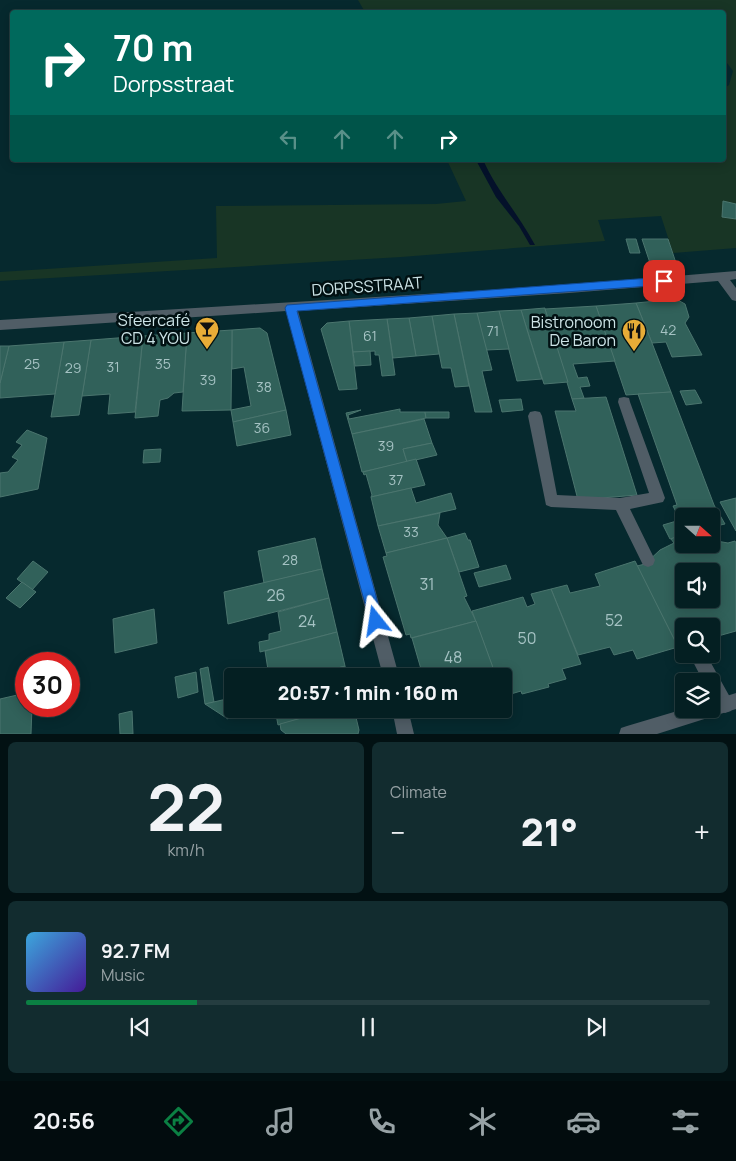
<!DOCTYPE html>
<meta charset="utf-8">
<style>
body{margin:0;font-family:Manrope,sans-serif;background:#122c2f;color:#f1f3f6;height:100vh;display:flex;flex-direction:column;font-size:19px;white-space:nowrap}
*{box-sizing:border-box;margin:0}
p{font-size:16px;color:#97a2a5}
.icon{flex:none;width:28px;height:28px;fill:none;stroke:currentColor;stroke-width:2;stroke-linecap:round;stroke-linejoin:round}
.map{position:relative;height:734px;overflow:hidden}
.panel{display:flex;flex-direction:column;gap:8px;padding:8px;background:#021113;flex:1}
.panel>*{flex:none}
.top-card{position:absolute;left:10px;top:10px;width:716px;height:152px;border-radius:5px;box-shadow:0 2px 12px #0003,0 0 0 1px #253d40;background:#00695c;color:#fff;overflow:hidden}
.needle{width:32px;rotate:111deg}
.buttons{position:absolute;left:675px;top:508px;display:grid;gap:10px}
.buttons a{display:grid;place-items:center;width:45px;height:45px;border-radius:5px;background:#041f22;box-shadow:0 2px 12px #0003,0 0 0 1px #253d40;font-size:25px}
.speed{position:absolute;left:15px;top:652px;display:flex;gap:10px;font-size:25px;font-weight:700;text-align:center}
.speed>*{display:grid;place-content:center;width:65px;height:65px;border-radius:50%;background:#041f22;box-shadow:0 2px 12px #0003,0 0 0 1px #253d40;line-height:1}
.speed .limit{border:8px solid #d22;background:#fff;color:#111}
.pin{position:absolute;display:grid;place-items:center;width:42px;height:42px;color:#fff;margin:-21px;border-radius:10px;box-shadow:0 2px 8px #0006}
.me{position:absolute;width:55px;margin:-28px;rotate:345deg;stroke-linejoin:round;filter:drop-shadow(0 0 4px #0008)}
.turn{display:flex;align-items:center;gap:18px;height:105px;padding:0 20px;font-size:22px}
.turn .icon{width:65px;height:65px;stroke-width:2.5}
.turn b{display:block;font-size:35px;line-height:42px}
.lanes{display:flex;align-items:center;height:48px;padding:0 20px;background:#0003;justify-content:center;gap:25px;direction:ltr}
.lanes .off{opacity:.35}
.big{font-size:38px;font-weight:800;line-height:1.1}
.panel .widget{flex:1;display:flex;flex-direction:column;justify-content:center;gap:8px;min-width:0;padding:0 18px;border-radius:8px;background:#122c2f}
.panel .dial{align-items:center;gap:0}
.dial b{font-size:65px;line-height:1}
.song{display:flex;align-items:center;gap:15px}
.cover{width:60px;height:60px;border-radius:8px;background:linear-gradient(135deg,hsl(200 70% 55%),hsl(260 70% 35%))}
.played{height:5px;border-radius:2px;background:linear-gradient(90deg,#0b8043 25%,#253d40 25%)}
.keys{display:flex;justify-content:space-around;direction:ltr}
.heat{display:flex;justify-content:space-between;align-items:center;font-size:28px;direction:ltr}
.panel .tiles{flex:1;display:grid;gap:8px;grid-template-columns:1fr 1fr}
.widget:last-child{grid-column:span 2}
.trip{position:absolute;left:224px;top:668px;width:288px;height:50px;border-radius:5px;background:#041f22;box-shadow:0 2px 12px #0003,0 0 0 1px #253d40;font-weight:800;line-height:50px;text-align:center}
.dock{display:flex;height:80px;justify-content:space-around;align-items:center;background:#020c0e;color:#97a2a5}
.dock .icon{width:35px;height:35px}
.dock .selected{color:#0b8043}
.dock b{font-size:22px;color:#f1f3f6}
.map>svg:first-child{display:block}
.green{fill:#183525}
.water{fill:#04112a}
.building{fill:#31615a;stroke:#4b756e;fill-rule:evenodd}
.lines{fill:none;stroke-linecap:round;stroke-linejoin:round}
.lane{fill:#505d66;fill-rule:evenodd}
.street{fill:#505d66;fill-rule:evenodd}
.route{fill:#1a73e8;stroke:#114b97}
.labels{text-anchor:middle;stroke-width:5;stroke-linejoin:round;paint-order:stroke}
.number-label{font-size:14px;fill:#a5c2c3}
.street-label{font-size:16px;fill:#cce3e6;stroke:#011012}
.poi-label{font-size:16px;fill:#cce3e6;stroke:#011012;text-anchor:end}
.near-number-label{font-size:16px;fill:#a5c2c3}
</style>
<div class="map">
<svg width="736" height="734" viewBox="0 0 736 734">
<rect width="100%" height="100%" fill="#06292e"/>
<path class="green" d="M358,0H736V248L673,253L661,216L598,220L605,241L401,257L0,281V272L217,258L216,206L436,204L466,201L447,160H476L496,197L519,226L530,245L492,179L483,160H724V88L729,85L733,71L724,59V12H365Z"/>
<path class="water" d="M476,160H483C497,191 519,215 535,245H530L519,226L496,197Z"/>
<g class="building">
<path d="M723,201L736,204V219L722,217Z"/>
<path d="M626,239H636L640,253H630Z"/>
<path d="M642,239H668L678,269H652Z"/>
<path d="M676,299L685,304L689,317L685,323L702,355L672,357L666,342L652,343L636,303Z"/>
<path d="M636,303L652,343L671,392L626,395L596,306Z"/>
<path d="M596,306L615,361L573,364L578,378L587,377L590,386L580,387L584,398L572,399L545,309Z"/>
<path d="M545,308V309L568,382L544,384L521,310Z"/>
<path d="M521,310L542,379L517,381L499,311Z"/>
<path d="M499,311L509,349L486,350L477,313Z"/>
<path d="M477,313L492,370L482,371L492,412H475L454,314Z"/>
<path d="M454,314L469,386L455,387L451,368H442L432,316Z"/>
<path d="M432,316L439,354L416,356L409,318Z"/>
<path d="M409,318L416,356L393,358L387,319Z"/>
<path d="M387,319L395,375L382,376L379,355H375V351L353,352L349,321Z"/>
<path d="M349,321L357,389L339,390L321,329L327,323Z"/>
<path d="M260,328L267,333L286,410L233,422L231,410L251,406L244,367L232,369V330Z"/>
<path d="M232,330L231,410L182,411L187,333Z"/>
<path d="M187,333L183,392L174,393L168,398L160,400L158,416L135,418L143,336Z"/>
<path d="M143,336L135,412L108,414L110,394L82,396L91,340Z"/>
<path d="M91,340L79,415L51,417L64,342Z"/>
<path d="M64,342L55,394L0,398V383L9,346Z"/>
<path d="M0,346H9L0,383Z"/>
<path d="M370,351L371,365L355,366L353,352Z"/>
<path d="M695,390L702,403L686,405L680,391Z"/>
<path d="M671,392L714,505L725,524L711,527V516H684V535L670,539L663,525L680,520L673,506L677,505L638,394Z"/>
<path d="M606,397L637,495L578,500L555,411H576L572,399Z"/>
<path d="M521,399L523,410L502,412L499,400Z"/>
<path d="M400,409V412H425L426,418L352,434L346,413L361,410L348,415L349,419Z"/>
<path d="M286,410L291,435L237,446L233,422Z"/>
<path d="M425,412H449V418H426Z"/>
<path d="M424,419L432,443L403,449L407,462L362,472L352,434Z"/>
<path d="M27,430L47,438L38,489L0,497V473L8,472L18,460L12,457L22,445L16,442Z"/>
<path d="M432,443L437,455L407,462L403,449Z"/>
<path d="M161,449L160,462L143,463L144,450Z"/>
<path d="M416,459L425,485L371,497L372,495L366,474L364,475L363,472Z"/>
<path d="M411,488L416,503L451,493L456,509L378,526L371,497Z"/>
<path d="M736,498V531L720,502Z"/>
<path d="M440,513L438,525L447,538L386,553L378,526Z"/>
<path d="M465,533L468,540H470L479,567L459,572L447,538Z"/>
<path d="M678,536L681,541H684V544H711V540L728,543L735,541L736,543V631L711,638V626H684V646L678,647L637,566L645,564L660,550L674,543L671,539ZM684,571H711V599H684Z"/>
<path d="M315,538L322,569L264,583L258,551Z"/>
<path d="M447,538L467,596L464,597L476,621L411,638L410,634L406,635L383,557L387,556L386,553Z"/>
<path d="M33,561L48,572L32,590L17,579Z"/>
<path d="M635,561L678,647L637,659L633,650L614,655L610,647L578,655L551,589L567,585L570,593L600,586L595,574Z"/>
<path d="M506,565L511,579L479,587L474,573Z"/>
<path d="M322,569L329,598L228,624L224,592Z"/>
<path d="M22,582L36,592L20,608L6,598Z"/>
<path d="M551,589L581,664L562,669L566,679L548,684L549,687L522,694L521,691L504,696L502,676H496L472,611L523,597L527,607L535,604L531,594Z"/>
<path d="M329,598L337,632L260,652L259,642L269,640V634L281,631L278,612Z"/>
<path d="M154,609L157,643L115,653L113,619Z"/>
<path d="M476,621L496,676H423L412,638Z"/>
<path d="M337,632L345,666L308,676H269L265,651Z"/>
<path d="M345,666L347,676H308Z"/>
<path d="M208,667L214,702L205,704L200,669Z"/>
<path d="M196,672L198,692L178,698L175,677Z"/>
<path d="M26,693V706H32L31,734H0V699Z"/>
<path d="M231,698L232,709H235L228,719L205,704Z"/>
<path d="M275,709H334L278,725Z"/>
<path d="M334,709H354L359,730L358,734H286L281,730L280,724Z"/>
<path d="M132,711L133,734H120L119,714Z"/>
</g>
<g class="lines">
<g class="lane">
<path d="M624,397L629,398L630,402L665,498L663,502L630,509L655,560L653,565L648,567L643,565L616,510L551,507L546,505L528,416L530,412L535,411L540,412L542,416L557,495L620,498L649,493L618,402L619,398Z"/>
<path d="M689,654H706L731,699L733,705L731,711L725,713C712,708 711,694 711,681H703Z"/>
</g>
<g class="street">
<path d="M736,271V279L730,280L736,288V301L732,300L718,281L569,293L298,311L399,676H383L286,311L0,330V320L569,285Z"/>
<path d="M736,693V709L657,734H619L621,728L627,726L684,709H711V701Z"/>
<path d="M392,709H408L414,734H397Z"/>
</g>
</g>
<path class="route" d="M664,277L669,281L664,285L297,311L383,621L381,626L376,628L371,626L285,308L287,305Z"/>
<defs>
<symbol id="bar-pin" viewBox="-11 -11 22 30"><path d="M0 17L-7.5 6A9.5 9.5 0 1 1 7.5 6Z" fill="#e8ac37" stroke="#011012"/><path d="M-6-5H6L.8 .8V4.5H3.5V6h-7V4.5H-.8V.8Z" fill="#111"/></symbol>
<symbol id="restaurant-pin" viewBox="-11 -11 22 30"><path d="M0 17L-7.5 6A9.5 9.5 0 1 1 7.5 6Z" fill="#e8ac37" stroke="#011012"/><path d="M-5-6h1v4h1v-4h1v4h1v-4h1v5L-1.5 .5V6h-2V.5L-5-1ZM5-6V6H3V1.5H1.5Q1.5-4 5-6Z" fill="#111"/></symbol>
</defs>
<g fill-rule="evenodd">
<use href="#bar-pin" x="193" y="315" width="28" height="38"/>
<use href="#restaurant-pin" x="620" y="317" width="28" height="38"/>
</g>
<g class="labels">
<g class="number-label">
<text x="668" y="335">42</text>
<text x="493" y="336">71</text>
<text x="370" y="341">61</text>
<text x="32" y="369">25</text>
<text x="163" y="369">35</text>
<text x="113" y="372">31</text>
<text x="73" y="373">29</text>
<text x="208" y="385">39</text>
<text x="264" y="392">38</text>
<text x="262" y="433">36</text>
<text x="386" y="451">39</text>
<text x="396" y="485">37</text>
<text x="411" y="537">33</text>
<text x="290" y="565">28</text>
</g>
<g class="street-label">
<text transform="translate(367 286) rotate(-4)" y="6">DORPSSTRAAT</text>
</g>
<g class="poi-label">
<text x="190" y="326">Sfeercafé<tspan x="190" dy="18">CD 4 YOU</tspan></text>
<text x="616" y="328">Bistronoom<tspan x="616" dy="18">De Baron</tspan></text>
</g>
<g class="near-number-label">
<text x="427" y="590">31</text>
<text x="276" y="601">26</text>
<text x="614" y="626">52</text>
<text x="307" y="627">24</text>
<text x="527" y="644">50</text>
<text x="453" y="663">48</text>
</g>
</g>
</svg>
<div class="buttons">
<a><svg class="needle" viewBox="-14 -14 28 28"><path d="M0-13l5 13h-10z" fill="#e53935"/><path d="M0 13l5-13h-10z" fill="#97a2a5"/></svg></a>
<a><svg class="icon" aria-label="sound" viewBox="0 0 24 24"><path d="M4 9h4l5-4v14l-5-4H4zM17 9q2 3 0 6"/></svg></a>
<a><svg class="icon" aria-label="search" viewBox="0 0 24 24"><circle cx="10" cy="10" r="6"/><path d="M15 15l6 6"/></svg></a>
<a><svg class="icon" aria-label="layers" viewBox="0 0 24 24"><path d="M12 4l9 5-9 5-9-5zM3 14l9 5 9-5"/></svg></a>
</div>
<div class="speed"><div class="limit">30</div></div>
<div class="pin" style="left:664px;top:281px;background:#d93025"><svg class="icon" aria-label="arrive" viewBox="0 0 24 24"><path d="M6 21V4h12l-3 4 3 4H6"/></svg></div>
<svg class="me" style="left:376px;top:621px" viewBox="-20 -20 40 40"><path d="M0-17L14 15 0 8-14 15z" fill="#1a73e8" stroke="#fff" stroke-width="4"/></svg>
<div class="trip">20:57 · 1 min · 160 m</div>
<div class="top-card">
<div class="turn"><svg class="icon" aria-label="right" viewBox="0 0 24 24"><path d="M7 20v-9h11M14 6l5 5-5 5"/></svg><div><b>70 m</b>Dorpsstraat</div></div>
<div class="lanes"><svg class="icon off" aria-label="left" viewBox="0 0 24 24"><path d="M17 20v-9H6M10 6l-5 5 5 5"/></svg><svg class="icon off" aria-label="ahead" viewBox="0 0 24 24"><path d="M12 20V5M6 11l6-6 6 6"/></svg><svg class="icon off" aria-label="ahead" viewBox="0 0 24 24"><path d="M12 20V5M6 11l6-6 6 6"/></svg><svg class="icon" aria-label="right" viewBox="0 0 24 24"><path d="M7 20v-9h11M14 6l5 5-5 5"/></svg></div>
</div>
</div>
<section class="panel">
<div class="tiles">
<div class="widget dial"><b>22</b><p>km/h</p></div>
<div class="widget"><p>Climate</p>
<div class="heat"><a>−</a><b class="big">21°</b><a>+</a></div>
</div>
<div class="widget">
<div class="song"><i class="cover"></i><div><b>92.7 FM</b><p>Music</p></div></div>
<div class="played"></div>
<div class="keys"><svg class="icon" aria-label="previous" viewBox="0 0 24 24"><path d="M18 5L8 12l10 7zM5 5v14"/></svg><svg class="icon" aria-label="pause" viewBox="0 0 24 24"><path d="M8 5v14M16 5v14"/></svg><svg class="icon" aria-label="next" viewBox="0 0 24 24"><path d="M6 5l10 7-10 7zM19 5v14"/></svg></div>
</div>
</div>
</section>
<nav class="dock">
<b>20:56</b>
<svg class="icon selected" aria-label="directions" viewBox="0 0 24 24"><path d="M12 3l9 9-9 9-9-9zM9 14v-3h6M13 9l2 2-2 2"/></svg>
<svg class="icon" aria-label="music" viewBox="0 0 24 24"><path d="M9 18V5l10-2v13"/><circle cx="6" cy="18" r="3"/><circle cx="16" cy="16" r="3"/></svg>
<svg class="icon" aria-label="phone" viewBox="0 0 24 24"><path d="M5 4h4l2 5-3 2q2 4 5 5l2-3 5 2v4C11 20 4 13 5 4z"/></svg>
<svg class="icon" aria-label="climate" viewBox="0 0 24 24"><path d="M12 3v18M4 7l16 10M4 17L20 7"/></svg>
<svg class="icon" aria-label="car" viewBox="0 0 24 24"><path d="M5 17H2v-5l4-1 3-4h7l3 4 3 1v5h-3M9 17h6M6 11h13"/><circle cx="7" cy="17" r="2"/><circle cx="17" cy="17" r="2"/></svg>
<svg class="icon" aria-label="filters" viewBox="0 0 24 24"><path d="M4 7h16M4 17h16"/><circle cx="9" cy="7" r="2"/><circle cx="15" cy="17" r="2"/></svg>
</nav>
